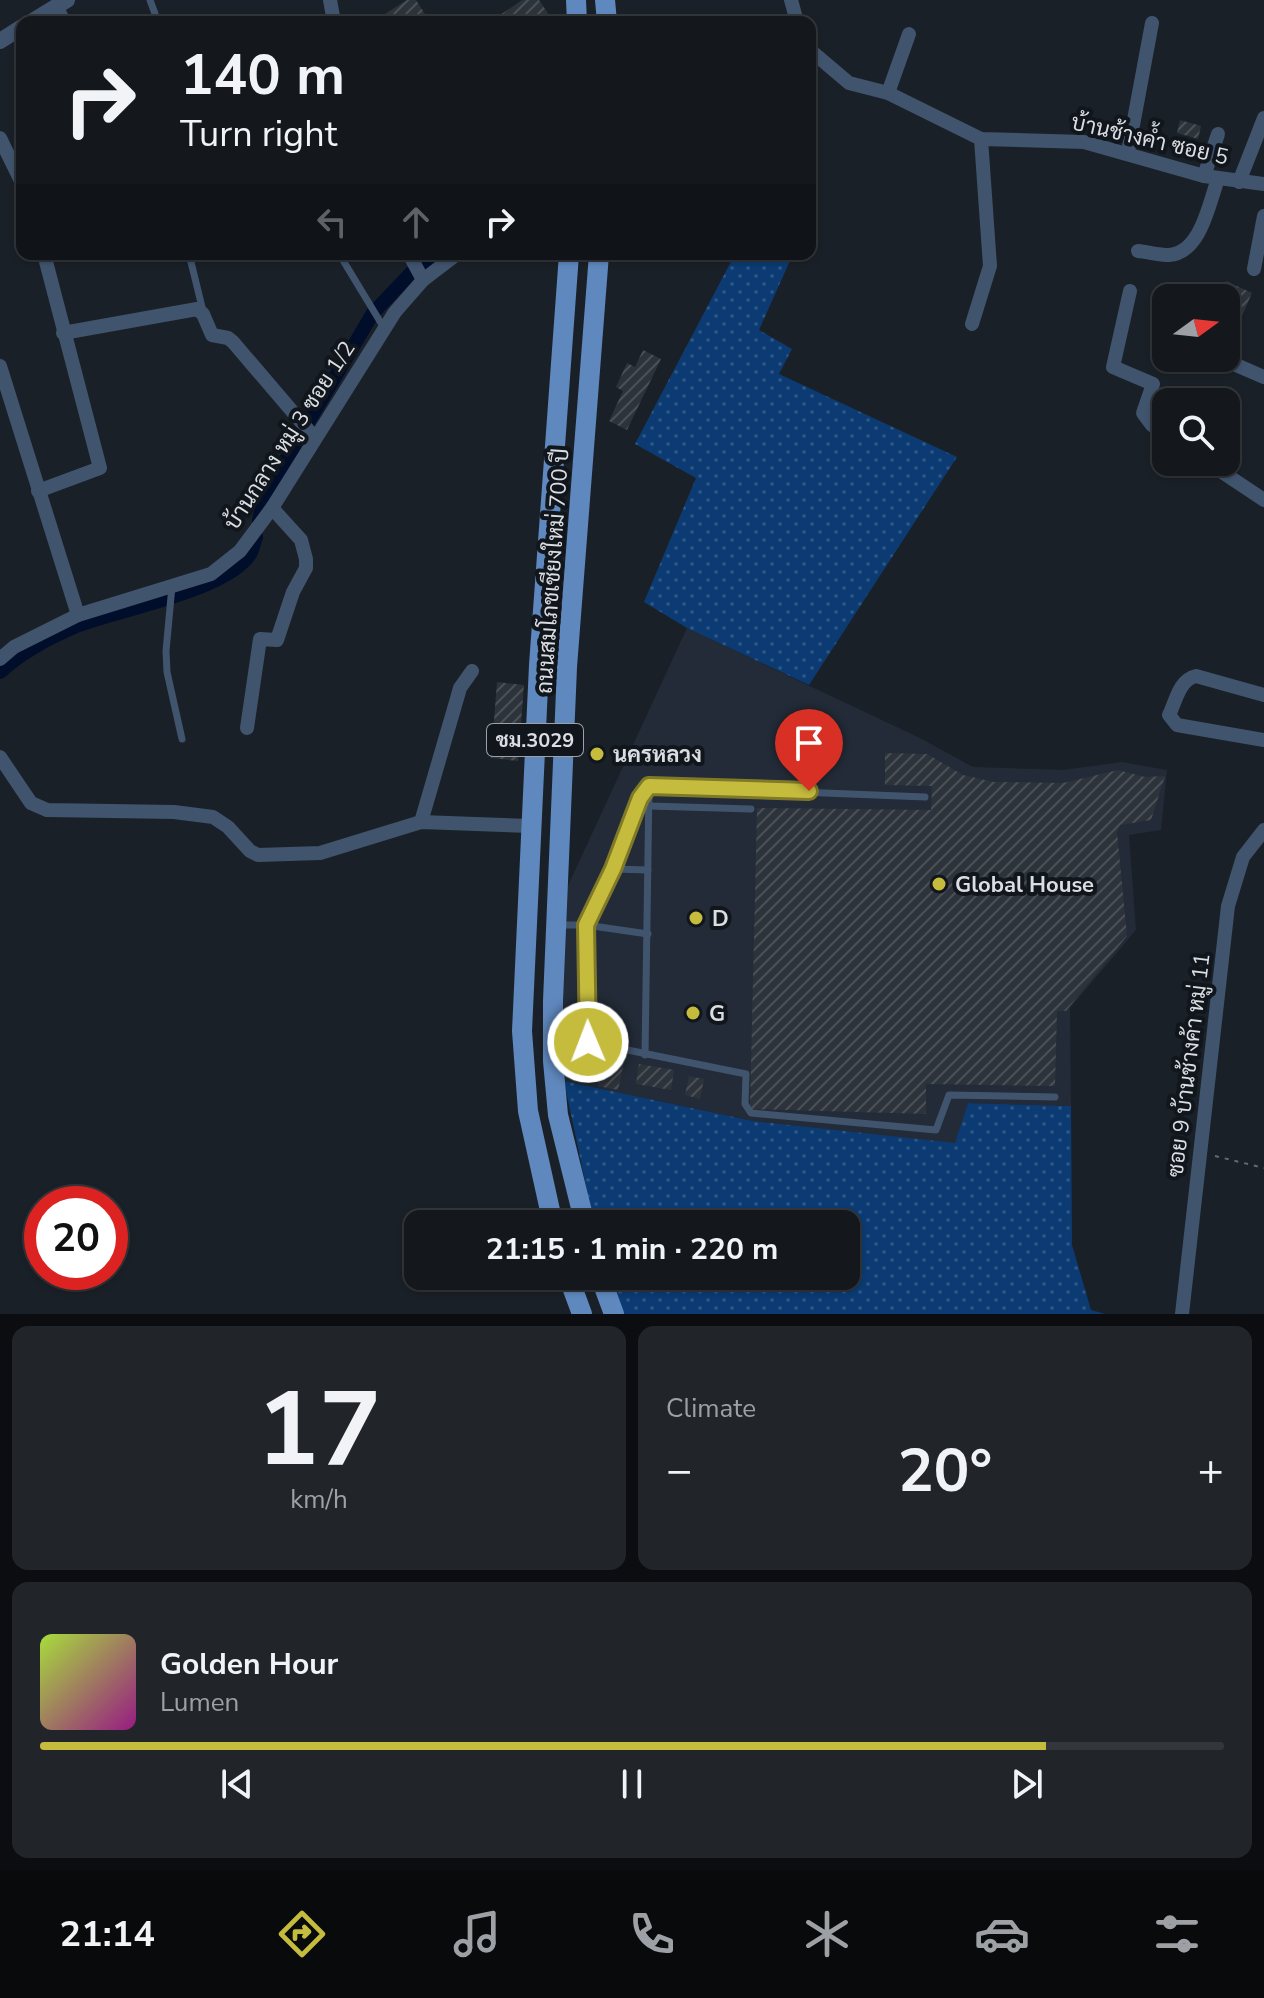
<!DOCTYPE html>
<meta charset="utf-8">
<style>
body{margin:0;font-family:"Nunito Sans",Sarabun,sans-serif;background:#21252a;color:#f1f3f6;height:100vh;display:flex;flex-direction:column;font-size:30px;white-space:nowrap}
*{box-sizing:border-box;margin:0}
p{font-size:26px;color:#9da0a4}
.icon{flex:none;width:44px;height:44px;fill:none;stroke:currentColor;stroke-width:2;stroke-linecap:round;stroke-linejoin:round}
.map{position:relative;height:1314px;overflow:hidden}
.side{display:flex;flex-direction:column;gap:12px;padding:12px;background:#0b0d10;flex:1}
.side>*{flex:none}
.guide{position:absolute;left:16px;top:16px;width:800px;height:244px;border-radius:16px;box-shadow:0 2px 6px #0004,0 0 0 2px #33373b;background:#14181d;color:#f1f3f6;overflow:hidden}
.needle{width:52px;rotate:75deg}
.controls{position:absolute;left:1152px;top:284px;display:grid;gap:16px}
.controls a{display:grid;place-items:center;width:88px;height:88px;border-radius:16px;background:#14181d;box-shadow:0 2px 6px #0004,0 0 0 2px #33373b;font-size:40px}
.speed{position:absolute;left:24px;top:1186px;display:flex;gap:16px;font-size:40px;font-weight:700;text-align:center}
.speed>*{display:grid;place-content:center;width:104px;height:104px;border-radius:50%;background:#14181d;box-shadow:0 2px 6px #0004,0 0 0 2px #33373b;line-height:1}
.speed .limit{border:12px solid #d22;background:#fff;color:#111}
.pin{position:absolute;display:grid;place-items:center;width:68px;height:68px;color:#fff;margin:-82px -34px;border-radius:50% 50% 50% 0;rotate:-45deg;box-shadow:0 0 8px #0007}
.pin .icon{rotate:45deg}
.me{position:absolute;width:88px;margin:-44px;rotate:359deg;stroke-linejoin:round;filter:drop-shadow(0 0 6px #0008)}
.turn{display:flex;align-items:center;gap:28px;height:168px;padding:0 32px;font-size:36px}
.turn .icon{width:104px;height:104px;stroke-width:2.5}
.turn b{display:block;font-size:56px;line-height:68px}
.lanes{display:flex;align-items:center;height:76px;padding:0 32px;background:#0003;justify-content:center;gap:40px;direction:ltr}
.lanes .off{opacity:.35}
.big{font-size:60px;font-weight:700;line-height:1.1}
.side .tile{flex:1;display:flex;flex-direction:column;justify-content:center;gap:12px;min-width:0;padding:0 28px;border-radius:16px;background:#21252a}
.side .dial{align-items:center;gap:0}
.dial b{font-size:104px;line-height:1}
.song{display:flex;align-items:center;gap:24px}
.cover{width:96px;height:96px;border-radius:12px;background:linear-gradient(135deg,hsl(80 70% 55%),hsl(310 70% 35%))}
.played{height:8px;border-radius:4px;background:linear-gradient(90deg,#c5bc3d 85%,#33373b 85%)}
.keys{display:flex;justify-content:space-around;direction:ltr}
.heat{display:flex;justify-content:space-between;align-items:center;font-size:44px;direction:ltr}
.side .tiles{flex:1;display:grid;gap:12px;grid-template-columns:1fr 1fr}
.tile:last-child{grid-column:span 2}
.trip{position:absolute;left:404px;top:1210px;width:456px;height:80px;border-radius:16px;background:#14181d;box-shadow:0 2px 6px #0004,0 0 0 2px #33373b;font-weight:700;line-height:80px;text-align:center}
.tabs{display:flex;height:128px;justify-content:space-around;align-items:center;background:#080a0c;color:#9da0a4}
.tabs .icon{width:56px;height:56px}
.tabs .active{color:#c5bc3d}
.tabs b{font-size:36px;color:#f1f3f6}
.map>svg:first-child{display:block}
.built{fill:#222b37}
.grass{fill:url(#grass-dots)}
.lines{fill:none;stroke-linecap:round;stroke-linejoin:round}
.canal{stroke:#000e2b;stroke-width:14}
.building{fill:url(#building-hatch)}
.path{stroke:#656a70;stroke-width:2;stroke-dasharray:4 6;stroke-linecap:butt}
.service{stroke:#40546e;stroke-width:7}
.minor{stroke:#40546e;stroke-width:14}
.tertiary{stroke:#40546e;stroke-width:16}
.primary{stroke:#5f88be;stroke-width:20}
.route-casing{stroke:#807a28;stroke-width:20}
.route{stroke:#c5bc3d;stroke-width:14}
.poi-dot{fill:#c5bc3d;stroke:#11161d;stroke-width:3}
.labels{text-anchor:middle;stroke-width:8;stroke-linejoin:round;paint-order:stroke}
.shield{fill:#11161d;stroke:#9ea2a8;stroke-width:2}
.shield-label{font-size:20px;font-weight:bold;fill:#dadee3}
.street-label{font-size:22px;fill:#dadee3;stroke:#11161d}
.poi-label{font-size:22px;font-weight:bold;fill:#dadee3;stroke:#11161d;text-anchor:start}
</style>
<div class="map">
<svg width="1264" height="1314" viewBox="0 0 1264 1314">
<defs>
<pattern id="grass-dots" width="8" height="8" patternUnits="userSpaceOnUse" patternTransform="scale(2)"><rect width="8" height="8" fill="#0b3b72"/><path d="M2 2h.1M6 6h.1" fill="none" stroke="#2e5786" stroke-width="1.8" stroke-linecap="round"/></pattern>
<pattern id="building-hatch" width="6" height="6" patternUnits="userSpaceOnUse" patternTransform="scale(2)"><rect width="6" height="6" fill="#2d333a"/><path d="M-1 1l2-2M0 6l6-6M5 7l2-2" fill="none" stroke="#4b5056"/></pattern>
</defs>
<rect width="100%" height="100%" fill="#1a2027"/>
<path class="built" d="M687,628L920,738L973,767L1063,770L1122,762L1167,770L1161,830L1129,835L1136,930L1070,1008L1071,1106L968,1103L955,1144L753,1121L564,1081L562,994L566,890Z"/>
<g class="grass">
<path d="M735,254H793L759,330L792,349L779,374L957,457L809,685L687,628L644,602L696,478L635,444Z"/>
<path d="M564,1081L753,1121L955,1143L968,1103L1071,1106L1072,1245L1091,1310L1105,1314H623L609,1276H846V1224H594Z"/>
</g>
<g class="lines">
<g class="canal">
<path d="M259,520L263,502L279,471L373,313L410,274L439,254"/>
<path d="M0,672C22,652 46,639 74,627C116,610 227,591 250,554C253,549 254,542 256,537"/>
</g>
</g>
<g class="building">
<path d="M407,0H416L430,22H383L380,17Z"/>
<path d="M522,0H539L554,22H490Z"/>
<path d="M1180,120L1201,126L1198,139L1177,133Z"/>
<path d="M1180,141L1194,144L1192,153L1179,150Z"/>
<path d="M1226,281L1252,293L1226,353V298H1219Z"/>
<path d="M643,350L661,359L627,430L609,421L623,391L616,387L627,363L635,367Z"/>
<path d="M497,682L524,685L518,761L491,758Z"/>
<path d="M885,753L927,754L963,775L994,782L1063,783L1118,770L1145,777L1165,776L1151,820L1120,825L1117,832L1127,936L1066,1011H1057L1055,1086L926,1084V1114L750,1109L757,808L931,810L932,786L885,785Z"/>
<path d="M604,1057L624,1062L618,1090L598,1086Z"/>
<path d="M639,1064L674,1070L671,1090L636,1084Z"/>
<path d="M689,1076L704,1079L700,1099L685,1095Z"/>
</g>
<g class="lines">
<path class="path" d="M1215,1156L1264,1168"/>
<g class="service">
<path d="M150,0L158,22"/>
<path d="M189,254L203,311"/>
<path d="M341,257L384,328"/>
<path d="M172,586L166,651L167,672L182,739"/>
<path d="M649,786L925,797"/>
<path d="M649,806L751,809"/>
<path d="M613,869L648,870"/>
<path d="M557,925H586L613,869L640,798L648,788"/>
<path d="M588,1042L586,925L648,934"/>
<path d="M645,1055L649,786"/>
<path d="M557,1059L588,1042L746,1074L745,1104L751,1113L936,1130L949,1095L1055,1097"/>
</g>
<g class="minor">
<path d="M330,0L334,22"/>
<path d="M791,0L797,22"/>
<path d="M56,6L64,22"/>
<path d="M810,50L849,83L888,93L981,139L1084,142L1204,176L1264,184"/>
<path d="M888,93L909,34"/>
<path d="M0,138L22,183"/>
<path d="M1128,152L1152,23"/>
<path d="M1204,176L1218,134"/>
<path d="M1239,182L1264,118"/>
<path d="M1138,251C1148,252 1159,255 1169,255C1201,253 1209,203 1218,179"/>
<path d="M409,254L423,280"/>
<path d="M1254,269L1264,216"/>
<path d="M1130,291L1113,367L1153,384L1143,413L1152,425L1166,434"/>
<path d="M972,324L990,266L981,139"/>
<path d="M63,333L197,309L203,314L212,335L228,338L233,342L315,438"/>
<path d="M1220,358L1264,377"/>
<path d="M0,366L78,615"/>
<path d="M1207,462L1264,500"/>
<path d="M38,491L100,468L44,254"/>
<path d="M0,659L14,647L78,615L211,574L240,551L272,508L395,312L423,280L457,254"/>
<path d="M1264,695L1196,676C1179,680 1176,701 1169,715L1177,725L1264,740"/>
<path d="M247,728L260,639L277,640L293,592L306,568V559L301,540L272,508"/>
<path d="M0,757L31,803L47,810L174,812L213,817L228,827L250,851L258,855L320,853L421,822L530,826"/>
<path d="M421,822L456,702L460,688L472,671"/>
<path d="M1182,1314L1228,906L1243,857L1264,830"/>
</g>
<g class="tertiary">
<path d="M31,22L67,0"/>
<path d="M0,41L22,27"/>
</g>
<g class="primary">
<path d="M576,0L577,22"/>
<path d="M605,0L607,22"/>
<path d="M553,1224L528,1111L522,1031L539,665L569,254"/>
<path d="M585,1224L558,1115L553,1061V1001L567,667L599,254"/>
<path d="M568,1276L582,1314"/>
<path d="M600,1276L614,1314"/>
</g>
</g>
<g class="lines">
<defs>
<path id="route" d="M588,1042L586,925L613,869L640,798L649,786L809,791"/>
</defs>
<use href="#route" class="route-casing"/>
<use href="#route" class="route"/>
</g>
<g class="poi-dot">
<circle cx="597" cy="754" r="8"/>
<circle cx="939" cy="884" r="8"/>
<circle cx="696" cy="918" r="8"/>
<circle cx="693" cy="1013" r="8"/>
</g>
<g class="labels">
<rect class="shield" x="487" y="724" width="96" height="32" rx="6"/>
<g class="shield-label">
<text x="535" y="747">ชม.3029</text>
</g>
<g class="street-label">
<text transform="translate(1150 139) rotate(13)" y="8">บ้านช้างค้ำ ซอย 5</text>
<text transform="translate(289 435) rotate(-57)" y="8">บ้านกลาง หมู่ 3 ซอย 1/2</text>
<text transform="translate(552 571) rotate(-86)" y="8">ถนนสมโภชเชียงใหม่ 700 ปี</text>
<text transform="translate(1188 1065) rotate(-83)" y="8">ซอย 9 บ้านช้างค้า หมู่ 11</text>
</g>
<g class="poi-label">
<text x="613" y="762">นครหลวง</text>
<text x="955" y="892">Global House</text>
<text x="712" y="926">D</text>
<text x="709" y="1021">G</text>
</g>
</g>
</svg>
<div class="controls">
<a><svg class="needle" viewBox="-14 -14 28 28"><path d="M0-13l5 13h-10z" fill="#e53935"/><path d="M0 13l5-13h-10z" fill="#9da0a4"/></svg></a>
<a><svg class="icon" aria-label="search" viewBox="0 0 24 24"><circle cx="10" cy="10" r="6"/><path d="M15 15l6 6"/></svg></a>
</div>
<div class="speed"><div class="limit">20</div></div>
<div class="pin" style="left:809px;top:791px;background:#d93025"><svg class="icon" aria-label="arrive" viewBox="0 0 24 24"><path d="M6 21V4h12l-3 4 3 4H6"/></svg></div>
<svg class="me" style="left:588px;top:1042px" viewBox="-20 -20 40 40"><circle r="17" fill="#c5bc3d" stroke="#fff" stroke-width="3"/><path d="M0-11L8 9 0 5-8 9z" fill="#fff"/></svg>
<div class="trip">21:15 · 1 min · 220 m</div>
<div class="guide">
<div class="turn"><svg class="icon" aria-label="right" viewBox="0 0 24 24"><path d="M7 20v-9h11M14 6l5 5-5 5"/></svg><div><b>140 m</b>Turn right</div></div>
<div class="lanes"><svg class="icon off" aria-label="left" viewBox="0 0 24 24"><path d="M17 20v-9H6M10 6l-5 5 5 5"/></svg><svg class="icon off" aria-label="ahead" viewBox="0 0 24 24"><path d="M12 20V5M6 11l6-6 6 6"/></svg><svg class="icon" aria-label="right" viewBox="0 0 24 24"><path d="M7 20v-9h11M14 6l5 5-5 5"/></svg></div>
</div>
</div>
<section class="side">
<div class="tiles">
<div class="tile dial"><b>17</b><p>km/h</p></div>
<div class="tile"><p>Climate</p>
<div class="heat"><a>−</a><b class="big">20°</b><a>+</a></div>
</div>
<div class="tile">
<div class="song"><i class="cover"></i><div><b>Golden Hour</b><p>Lumen</p></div></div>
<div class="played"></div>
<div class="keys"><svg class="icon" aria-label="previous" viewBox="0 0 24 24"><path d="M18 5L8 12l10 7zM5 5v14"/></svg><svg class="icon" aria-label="pause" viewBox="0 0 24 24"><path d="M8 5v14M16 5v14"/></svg><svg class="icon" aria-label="next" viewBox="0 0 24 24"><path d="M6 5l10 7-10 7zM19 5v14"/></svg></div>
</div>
</div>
</section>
<nav class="tabs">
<b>21:14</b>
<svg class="icon active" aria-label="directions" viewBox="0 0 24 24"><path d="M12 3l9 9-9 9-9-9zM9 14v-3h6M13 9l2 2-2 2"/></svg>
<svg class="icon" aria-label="music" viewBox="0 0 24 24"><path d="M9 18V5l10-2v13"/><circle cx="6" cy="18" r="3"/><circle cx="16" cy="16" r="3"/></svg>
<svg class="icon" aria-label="phone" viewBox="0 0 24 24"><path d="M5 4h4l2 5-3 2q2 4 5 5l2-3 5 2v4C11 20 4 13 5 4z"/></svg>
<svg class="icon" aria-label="climate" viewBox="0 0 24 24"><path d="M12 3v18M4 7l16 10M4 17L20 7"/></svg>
<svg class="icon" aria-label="car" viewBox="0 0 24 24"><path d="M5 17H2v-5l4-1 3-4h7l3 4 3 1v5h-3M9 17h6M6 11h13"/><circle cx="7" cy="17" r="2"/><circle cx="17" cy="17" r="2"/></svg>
<svg class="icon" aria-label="filters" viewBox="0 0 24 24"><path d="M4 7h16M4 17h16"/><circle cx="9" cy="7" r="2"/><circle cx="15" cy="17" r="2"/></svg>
</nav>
